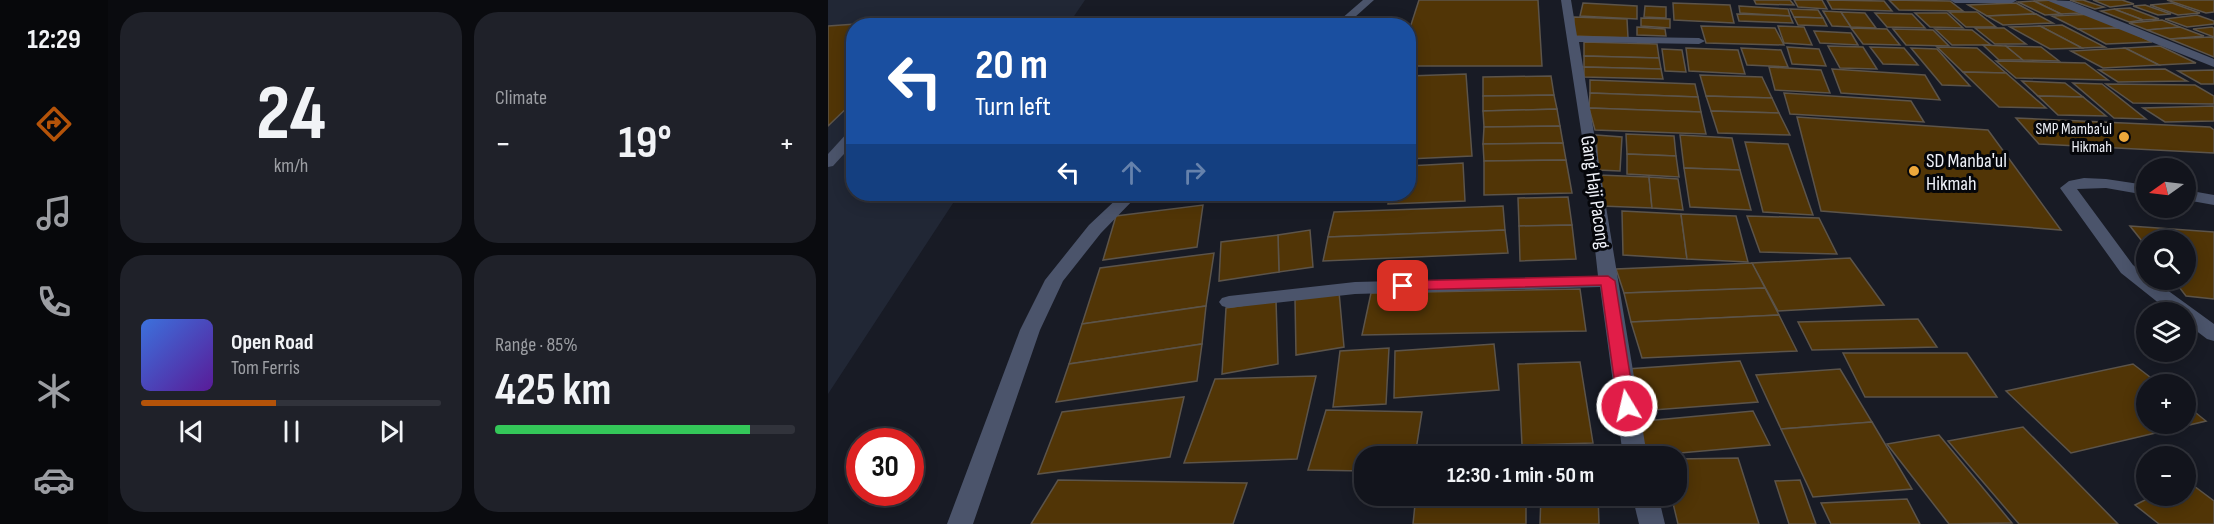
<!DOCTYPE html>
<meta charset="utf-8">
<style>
body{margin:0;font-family:"Sofia Sans Condensed",sans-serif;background:#1f2129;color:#f1f3f6;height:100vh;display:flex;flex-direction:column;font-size:22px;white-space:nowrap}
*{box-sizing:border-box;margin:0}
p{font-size:20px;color:#9c9ea3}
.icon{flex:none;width:33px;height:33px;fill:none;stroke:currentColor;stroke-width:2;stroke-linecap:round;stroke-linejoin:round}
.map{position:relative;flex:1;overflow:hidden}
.drawer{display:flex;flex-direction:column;gap:12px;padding:12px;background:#0a0b0f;width:720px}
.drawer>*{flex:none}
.guide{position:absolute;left:18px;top:18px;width:570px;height:183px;border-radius:24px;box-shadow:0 3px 15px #0003,0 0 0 2px #31333b;background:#1a4fa0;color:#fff;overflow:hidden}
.needle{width:39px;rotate:256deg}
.fabs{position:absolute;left:1308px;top:158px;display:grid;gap:12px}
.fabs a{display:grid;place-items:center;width:60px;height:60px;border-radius:50%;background:#12141c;box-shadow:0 3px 15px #0003,0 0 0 2px #31333b;font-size:30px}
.speed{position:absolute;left:18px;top:428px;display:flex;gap:12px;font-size:30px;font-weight:700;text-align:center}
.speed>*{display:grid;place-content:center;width:78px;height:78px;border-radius:50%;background:#12141c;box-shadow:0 3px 15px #0003,0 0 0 2px #31333b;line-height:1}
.speed .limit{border:9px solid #d22;background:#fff;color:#111}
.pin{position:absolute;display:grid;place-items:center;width:51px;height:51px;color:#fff;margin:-26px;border-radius:12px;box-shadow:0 3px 9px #0006}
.me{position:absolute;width:66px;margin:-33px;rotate:351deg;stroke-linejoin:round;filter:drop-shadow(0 0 4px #0008)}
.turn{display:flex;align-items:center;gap:21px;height:126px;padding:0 30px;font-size:27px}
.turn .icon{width:78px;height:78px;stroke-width:2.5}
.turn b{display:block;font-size:42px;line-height:51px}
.lanes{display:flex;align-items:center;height:57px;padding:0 30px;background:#0003;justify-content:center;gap:30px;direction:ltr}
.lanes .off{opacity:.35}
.big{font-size:45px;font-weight:700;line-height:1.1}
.drawer .tile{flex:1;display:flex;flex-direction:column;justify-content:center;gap:9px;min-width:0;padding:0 21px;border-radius:24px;background:#1f2129}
.drawer .dial{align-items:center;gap:0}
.dial b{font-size:78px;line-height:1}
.song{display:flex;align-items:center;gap:18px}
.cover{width:72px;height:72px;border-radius:9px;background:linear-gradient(135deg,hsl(220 70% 55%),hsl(270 70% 35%))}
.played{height:6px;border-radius:3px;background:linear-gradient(90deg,#b45309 45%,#31333b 45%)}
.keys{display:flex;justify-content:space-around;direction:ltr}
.heat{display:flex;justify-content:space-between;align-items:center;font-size:33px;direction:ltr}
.charge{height:9px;border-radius:4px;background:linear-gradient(90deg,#34c759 85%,#31333b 0)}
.drawer .tiles{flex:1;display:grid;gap:12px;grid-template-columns:repeat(2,1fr)}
.trip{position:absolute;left:526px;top:446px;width:333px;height:60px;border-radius:24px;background:#12141c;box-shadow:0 3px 15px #0003,0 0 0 2px #31333b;font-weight:700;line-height:60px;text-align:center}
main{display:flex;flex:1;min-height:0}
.dock{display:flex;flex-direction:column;width:108px;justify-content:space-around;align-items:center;background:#07080b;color:#9c9ea3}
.dock .icon{width:42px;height:42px}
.dock .current{color:#b45309}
.dock b{font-size:27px;color:#f1f3f6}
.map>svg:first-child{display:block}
.built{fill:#212735}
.building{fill:#513506;stroke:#5c544a;stroke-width:1.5}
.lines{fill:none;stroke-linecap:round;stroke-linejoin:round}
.lane{fill:#4b546b;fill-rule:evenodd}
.street{fill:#4b546b;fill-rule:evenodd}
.route{fill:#e11d48;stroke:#92132f;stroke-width:1.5}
.poi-dot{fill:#eda83b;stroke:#05060a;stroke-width:2}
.labels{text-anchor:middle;stroke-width:6;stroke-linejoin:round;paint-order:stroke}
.far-poi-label{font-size:16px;fill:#eff1f8;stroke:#05060a;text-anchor:end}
.poi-label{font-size:20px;fill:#eff1f8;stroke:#05060a;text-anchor:start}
.street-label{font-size:20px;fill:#eff1f8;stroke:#05060a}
</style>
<main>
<nav class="dock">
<b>12:29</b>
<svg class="icon current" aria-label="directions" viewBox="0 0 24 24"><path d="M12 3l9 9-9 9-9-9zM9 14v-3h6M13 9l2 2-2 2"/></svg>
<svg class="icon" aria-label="music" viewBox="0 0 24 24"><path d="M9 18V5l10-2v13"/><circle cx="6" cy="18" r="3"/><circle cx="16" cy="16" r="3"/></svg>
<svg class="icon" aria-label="phone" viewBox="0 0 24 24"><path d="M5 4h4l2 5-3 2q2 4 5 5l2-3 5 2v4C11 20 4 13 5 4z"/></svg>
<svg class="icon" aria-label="climate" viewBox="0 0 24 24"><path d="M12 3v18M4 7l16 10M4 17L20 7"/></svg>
<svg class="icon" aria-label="car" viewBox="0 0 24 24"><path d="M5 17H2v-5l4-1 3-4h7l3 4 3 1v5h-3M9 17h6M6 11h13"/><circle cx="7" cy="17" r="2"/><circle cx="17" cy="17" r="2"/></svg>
</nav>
<section class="drawer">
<div class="tiles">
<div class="tile dial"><b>24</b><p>km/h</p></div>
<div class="tile"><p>Climate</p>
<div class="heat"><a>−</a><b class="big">19°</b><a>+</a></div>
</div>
<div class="tile">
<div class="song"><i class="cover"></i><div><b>Open Road</b><p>Tom Ferris</p></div></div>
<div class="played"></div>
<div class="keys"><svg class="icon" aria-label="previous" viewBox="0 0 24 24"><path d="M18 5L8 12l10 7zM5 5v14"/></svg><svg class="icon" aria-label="pause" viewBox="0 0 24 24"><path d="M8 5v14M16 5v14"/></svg><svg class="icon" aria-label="next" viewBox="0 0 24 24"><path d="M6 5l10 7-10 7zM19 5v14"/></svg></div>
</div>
<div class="tile"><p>Range · 85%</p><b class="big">425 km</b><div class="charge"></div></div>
</div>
</section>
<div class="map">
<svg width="1386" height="524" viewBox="0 0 1386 524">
<rect width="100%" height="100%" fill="#181b25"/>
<path class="built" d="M0,0H257L240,25L26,26V194H131L0,394Z"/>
<g class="building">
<path d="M591,0H710L714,66H580V34Z"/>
<path d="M926,0H962L966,5L928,4Z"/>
<path d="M966,0H994L999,9L970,7Z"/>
<path d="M999,0L1056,1L1064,11L1004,9Z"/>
<path d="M1061,0L1122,1L1135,11L1071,10Z"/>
<path d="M1226,0L1254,13L1233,14L1206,1Z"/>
<path d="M1242,0H1255L1276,7L1267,9Z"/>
<path d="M1265,0H1294L1306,4L1282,7Z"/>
<path d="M1339,0H1386V12L1378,13Z"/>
<path d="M1206,1L1233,14L1217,15L1190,2Z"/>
<path d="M755,3L809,6V19L752,16Z"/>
<path d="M845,3L902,5L906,23L846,20Z"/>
<path d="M1188,3L1208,14L1159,16L1140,5Z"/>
<path d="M1344,3L1372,13L1350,15L1322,5Z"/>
<path d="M1317,5L1343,14L1330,15L1305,6Z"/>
<path d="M817,6L838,7V18L816,17Z"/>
<path d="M911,6L960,9L962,16L912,13Z"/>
<path d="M1302,8L1331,19L1315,20L1286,9Z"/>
<path d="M962,9L990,10L995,18L966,17Z"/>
<path d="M1286,9L1315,20L1301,22L1273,11Z"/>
<path d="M995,11L1013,12L1023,27L1004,26Z"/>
<path d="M1013,12L1037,13L1048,28L1023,27Z"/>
<path d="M1121,12H1149L1168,27H1138Z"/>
<path d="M1047,13L1084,14L1097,28L1059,27Z"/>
<path d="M1087,13H1119L1135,28L1102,27Z"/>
<path d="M909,14L962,16L965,23L911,21Z"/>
<path d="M1208,14L1225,23L1175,25L1159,16Z"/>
<path d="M1266,14L1294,28L1250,29L1224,16Z"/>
<path d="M1369,15L1386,21V24L1359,27L1337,19Z"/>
<path d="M746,17L799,19L800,38L745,36Z"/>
<path d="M966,17L995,18L999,26L970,25Z"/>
<path d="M112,18L104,26H26V101L0,126V26Z"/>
<path d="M813,18L842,19V28L813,26Z"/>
<path d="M1334,20L1352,27L1319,30L1301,23Z"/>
<path d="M1234,25L1277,47L1254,48L1212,26Z"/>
<path d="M873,26L947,28L956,45L878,43Z"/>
<path d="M950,26L976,27L984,45L956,43Z"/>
<path d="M1212,26L1254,48L1222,49L1182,27Z"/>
<path d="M809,27L837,29L838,36L809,35Z"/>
<path d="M1352,27L1376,36L1342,39L1319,30Z"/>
<path d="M1384,27L1386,28V37L1365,29Z"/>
<path d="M1023,28L1059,29L1072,45L1035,44Z"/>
<path d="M1147,28H1176L1198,44H1167Z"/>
<path d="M1294,28L1324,42L1278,44L1250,29Z"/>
<path d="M1065,29L1105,30L1121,46L1078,45Z"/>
<path d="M1107,29L1144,30L1163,45H1124Z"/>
<path d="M986,31L1023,33L1030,45L992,43Z"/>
<path d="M1382,37L1386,38V57L1342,39Z"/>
<path d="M756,42L829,44L831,58L756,56Z"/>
<path d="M1155,45L1178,46L1195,60H1171Z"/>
<path d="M1000,46L1035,47L1049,69L1012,68Z"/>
<path d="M1178,46L1213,47L1231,61L1195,60Z"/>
<path d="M1332,46L1368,63L1331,65L1297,48Z"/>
<path d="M959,47L991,49L998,66L964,64Z"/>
<path d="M1042,47L1076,48L1090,65L1055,64Z"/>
<path d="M1109,47L1149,48L1178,73L1135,72Z"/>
<path d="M858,48L910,50L917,74L861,71Z"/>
<path d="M913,48L953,50L960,67L919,65Z"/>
<path d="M1083,48L1109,49L1142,86L1114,85Z"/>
<path d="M1297,48L1331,65L1275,68L1243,51Z"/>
<path d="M834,49L854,50L858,72L837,71Z"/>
<path d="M756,56L831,58L833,69L756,67Z"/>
<path d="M1168,61L1257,63L1280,80L1188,78Z"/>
<path d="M756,67L833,69L835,79L756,77Z"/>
<path d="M941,67L993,70L1002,93L947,90Z"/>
<path d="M1004,69L1097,75L1112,100L1013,93Z"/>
<path d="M1337,69L1359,81L1290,82L1271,70Z"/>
<path d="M1386,70V84H1373L1350,71Z"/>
<path d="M1135,72L1178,73L1218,108L1171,107Z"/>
<path d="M638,74L644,156L580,159V76Z"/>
<path d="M872,75L934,77L944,98L878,96Z"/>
<path d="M723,76L726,95L655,96V77Z"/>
<path d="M762,80L867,84L870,97L762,93Z"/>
<path d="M1194,81L1237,83L1255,97L1210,96Z"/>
<path d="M1245,83L1274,84L1318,119L1286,118Z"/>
<path d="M1278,84L1367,85L1386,96V104L1305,103Z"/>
<path d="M762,93L870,97L873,112L761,108Z"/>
<path d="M956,93L1083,101L1096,122L962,114Z"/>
<path d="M726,95L729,109L655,111V96Z"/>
<path d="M878,96L944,98L951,113L883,111Z"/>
<path d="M1210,96L1255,97L1278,116L1230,115Z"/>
<path d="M1386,106V121L1337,122L1315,108Z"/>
<path d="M761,108L873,112L878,134L767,130Z"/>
<path d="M729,109L732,126L656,127L655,111Z"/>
<path d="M883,111L951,113L962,135L890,133Z"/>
<path d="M969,117L1160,130L1233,230L993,211Z"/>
<path d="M1188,118L1382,127L1386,130V153L1211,144Z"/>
<path d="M732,126L735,143L655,144L656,127Z"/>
<path d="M798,134L846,136L848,156L799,154Z"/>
<path d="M768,135L794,137L792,171L770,170Z"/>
<path d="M852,135L904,138L912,170L856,168Z"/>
<path d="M917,142L960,144L985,215L935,212Z"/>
<path d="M735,143L738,160L656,161L655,144Z"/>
<path d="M799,154L848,156L851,177L799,174Z"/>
<path d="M738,160L744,193L656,195V161Z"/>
<path d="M635,163L637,201L560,204L561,194H580V166Z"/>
<path d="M856,168L912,170L923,210L862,207Z"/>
<path d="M770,175L821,177L824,208L773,206Z"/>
<path d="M821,177L850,179L855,210L824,208Z"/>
<path d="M740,197L744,225L691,226L690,198Z"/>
<path d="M375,205L369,247L275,260L288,216Z"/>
<path d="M675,206L677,230L500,237L506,212Z"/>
<path d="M794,211L853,214L859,259L795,255Z"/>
<path d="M853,214L908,216L920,262L859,259Z"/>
<path d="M919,216L991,218L1009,254L932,252Z"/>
<path d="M744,225L748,259L692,261L691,226Z"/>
<path d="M1302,226L1386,232V299L1358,296L1345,279H1358V240H1318V246Z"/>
<path d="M482,230L485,267L451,272L450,235Z"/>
<path d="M677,230L680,253L495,261L500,237Z"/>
<path d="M450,235L451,272L391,281L393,242Z"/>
<path d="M386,253L378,306L254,324L272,268Z"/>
<path d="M1022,258L1056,305L950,311L924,263Z"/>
<path d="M924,263L937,288L796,293L788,269Z"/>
<path d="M937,288L951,315L803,322L796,293Z"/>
<path d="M752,289L758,331L534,335L543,293Z"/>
<path d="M511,292L516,347L468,355L467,299Z"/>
<path d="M448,300L450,364L394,374L398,308Z"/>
<path d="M378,306L374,344L241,364L254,324Z"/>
<path d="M951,315L969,351L814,358L803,322Z"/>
<path d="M1090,319L1109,347L984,350L970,322Z"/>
<path d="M374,344L369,381L228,402L241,364Z"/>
<path d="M666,344L671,390L566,398L567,351Z"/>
<path d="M561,348L558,404L505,407L512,351Z"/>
<path d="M1015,353H1139L1169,397H1037Z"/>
<path d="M912,361L930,402L812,411L799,369Z"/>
<path d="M752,362L765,443L694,445L690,364Z"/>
<path d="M1305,364L1331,384H1318V423H1358V405L1378,421L1243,453L1178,391Z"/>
<path d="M1012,369L1044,422L953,429L928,375Z"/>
<path d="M488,376L469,459L356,463L387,379Z"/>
<path d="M356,397L342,457L210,474L234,412Z"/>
<path d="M498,410L594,412L587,456H537V471L480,470Z"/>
<path d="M925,411L942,445L818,456L806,422Z"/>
<path d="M1044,422L1084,489L985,497L953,429Z"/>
<path d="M1195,427L1290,524H1191L1120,441Z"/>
<path d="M1111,435L1184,523L1121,524L1059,444Z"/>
<path d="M910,458L931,524H850L843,495H849V459Z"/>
<path d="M230,480L419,483L405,524H203Z"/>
<path d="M972,480L988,524H961L947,481Z"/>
<path d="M1358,480L1386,501V524H1331L1307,505L1327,495H1358Z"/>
<path d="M588,495H698V524H585Z"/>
<path d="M713,495H770L771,524H712Z"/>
<path d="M1079,499L1092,524H1003L993,503Z"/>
</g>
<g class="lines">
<g class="lane">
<path d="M535,0H546L517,26H505Z"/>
<path d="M26,130V143L5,166L0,167V154L21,131Z"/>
<path d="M1256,178L1278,179L1318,185V195L1278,188L1249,189L1305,265L1318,275V279H1324L1386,324V341L1379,339L1358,323V312H1342L1293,273L1232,188L1241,181Z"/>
<path d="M1358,190L1386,195V205L1358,200Z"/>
<path d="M294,194H311L273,233L235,281L212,330L145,524H119L192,330L217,280L261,225Z"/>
</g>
<g class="street">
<path d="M733,0H743L749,36L871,38L877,41L871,44L751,42L819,456H795L772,287L527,294L401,308L394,306L391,302L394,298L401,296L527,282L770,276L756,150Z"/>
<path d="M1122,0H1189L1184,3H1127Z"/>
<path d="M1218,0L1242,1L1386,59V67Z"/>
<path d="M804,495H830L837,524H811Z"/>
</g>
</g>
<path class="route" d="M780,276L787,281L807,406L805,410L799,412L793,410L790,406L773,285L575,290L568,286L575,281Z"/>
<g class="poi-dot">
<circle cx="1296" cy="137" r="6"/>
<circle cx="1086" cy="171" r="6"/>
</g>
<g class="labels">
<g class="far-poi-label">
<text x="1284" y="134">SMP Mamba'ul<tspan x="1284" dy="18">Hikmah</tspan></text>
</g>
<g class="poi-label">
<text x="1098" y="167">SD Manba'ul<tspan x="1098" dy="23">Hikmah</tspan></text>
</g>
<g class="street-label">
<text transform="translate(768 192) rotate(82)" y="7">Gang Haji Pacong</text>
</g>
</g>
</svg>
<div class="fabs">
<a><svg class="needle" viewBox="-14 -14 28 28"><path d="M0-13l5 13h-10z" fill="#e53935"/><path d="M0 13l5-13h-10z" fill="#9c9ea3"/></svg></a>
<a><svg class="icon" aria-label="search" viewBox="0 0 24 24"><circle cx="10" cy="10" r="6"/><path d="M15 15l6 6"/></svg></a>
<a><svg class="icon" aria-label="layers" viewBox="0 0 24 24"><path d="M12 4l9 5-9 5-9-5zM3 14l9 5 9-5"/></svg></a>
<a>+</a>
<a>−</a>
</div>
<div class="speed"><div class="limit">30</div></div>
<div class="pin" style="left:575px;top:286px;background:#d93025"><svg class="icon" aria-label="arrive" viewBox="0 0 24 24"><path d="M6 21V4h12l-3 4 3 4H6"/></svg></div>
<svg class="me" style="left:799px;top:406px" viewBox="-20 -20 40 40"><circle r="17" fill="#e11d48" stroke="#fff" stroke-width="3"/><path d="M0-11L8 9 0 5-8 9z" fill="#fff"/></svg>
<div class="trip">12:30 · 1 min · 50 m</div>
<div class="guide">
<div class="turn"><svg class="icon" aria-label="left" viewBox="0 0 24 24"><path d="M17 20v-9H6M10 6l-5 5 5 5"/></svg><div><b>20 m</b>Turn left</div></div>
<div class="lanes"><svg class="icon" aria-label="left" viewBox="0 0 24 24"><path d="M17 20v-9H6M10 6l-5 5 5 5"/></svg><svg class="icon off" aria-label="ahead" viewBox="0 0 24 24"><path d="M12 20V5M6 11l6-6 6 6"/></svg><svg class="icon off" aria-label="right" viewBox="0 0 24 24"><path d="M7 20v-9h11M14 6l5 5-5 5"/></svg></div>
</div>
</div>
</main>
